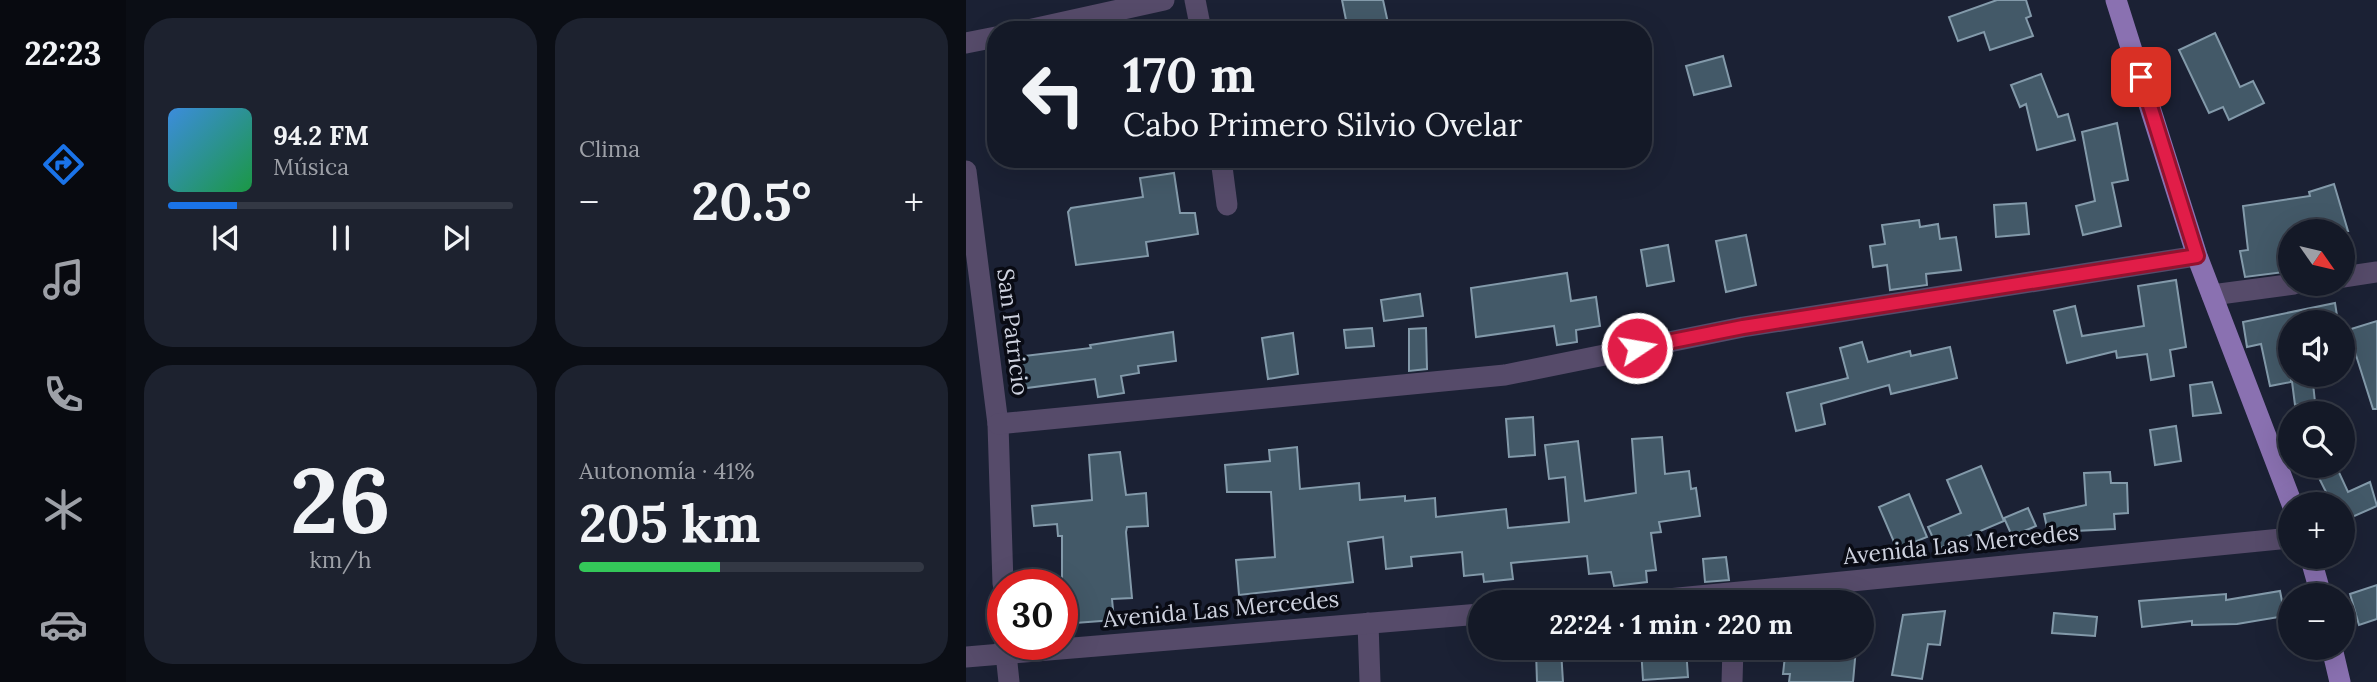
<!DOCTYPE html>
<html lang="es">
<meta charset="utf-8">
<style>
body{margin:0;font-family:Lora,serif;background:#1d222f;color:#f1f3f6;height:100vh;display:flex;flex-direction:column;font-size:26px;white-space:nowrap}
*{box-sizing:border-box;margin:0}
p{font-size:23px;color:#9da0a7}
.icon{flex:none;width:38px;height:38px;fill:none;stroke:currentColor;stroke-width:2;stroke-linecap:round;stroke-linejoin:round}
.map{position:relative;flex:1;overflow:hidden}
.sheet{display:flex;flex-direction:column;gap:18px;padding:18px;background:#0b0e15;width:840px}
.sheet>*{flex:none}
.guide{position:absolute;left:21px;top:21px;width:665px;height:147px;border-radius:28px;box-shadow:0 7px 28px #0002,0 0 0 2px #333844;background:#141927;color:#f1f3f6;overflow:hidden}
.needle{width:46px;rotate:124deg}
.tools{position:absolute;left:1312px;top:219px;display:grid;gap:14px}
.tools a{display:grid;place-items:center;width:77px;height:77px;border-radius:50%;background:#141927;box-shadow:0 7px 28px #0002,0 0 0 2px #333844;font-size:35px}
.speed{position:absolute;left:21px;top:569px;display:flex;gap:14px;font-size:35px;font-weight:700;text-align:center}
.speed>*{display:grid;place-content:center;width:91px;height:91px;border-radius:50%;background:#141927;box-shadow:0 7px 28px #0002,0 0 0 2px #333844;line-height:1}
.speed .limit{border:10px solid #d22;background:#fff;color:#111}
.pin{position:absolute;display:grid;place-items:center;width:60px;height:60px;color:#fff;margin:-30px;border-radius:14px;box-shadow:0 4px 10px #0006}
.me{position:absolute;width:77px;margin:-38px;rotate:78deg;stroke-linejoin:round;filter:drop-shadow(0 0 5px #0008)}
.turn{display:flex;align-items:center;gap:24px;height:147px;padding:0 21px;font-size:32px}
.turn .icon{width:91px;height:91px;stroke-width:2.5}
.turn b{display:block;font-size:49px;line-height:60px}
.big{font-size:52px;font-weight:700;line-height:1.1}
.sheet .widget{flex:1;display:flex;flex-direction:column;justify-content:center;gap:10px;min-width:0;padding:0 24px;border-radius:28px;background:#1d222f}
.sheet .dial{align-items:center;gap:0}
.dial b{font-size:91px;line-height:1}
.song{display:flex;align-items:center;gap:21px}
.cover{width:84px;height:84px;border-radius:10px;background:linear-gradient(135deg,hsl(210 70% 55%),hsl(140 70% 35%))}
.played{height:7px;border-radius:4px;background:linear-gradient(90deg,#1a73e8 20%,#333844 20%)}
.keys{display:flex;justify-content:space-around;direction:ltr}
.heat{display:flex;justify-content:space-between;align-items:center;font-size:38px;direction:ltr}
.charge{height:10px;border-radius:5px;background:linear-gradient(90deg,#34c759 41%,#333844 0)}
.sheet .tiles{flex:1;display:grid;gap:18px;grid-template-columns:repeat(2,1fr)}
.trip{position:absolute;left:502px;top:590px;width:406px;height:70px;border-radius:35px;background:#141927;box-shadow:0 7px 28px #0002,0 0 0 2px #333844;font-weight:700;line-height:70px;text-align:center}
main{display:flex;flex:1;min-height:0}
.tab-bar{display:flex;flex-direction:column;width:126px;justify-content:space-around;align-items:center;background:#080a10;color:#9da0a7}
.tab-bar .icon{width:49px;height:49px}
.tab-bar .active{color:#1a73e8}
.tab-bar b{font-size:32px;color:#f1f3f6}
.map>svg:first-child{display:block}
.building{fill:#435968;stroke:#839aaa;stroke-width:2}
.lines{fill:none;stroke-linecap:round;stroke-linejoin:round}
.minor{stroke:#564b6a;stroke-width:21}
.major{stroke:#8a71b1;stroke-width:21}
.route-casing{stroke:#92132f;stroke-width:18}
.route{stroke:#e11d48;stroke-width:12}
.labels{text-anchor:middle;stroke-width:7;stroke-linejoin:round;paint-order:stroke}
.street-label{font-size:23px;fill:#ced2df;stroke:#090b14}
</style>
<main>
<nav class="tab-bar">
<b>22:23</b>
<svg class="icon active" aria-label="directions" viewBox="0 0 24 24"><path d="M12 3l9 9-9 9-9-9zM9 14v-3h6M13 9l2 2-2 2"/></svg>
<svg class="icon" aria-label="music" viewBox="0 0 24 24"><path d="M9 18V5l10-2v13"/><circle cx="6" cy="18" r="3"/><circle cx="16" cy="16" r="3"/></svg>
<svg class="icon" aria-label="phone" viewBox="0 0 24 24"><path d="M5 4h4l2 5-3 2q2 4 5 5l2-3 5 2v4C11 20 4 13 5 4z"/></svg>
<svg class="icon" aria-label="climate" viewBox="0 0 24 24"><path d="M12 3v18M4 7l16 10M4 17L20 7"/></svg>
<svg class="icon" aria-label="car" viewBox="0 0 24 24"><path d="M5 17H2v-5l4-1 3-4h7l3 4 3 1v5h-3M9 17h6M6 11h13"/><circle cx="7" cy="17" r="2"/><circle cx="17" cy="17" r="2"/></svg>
</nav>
<section class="sheet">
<div class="tiles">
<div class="widget">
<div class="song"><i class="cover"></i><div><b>94.2 FM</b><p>Música</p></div></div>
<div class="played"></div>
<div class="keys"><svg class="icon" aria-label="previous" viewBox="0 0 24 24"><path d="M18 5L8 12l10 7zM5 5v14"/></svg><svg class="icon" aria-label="pause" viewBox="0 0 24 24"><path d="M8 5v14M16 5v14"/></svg><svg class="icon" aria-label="next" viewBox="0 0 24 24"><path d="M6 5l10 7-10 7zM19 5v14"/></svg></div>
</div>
<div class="widget"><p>Clima</p>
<div class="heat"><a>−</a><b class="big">20.5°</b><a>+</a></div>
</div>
<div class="widget dial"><b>26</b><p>km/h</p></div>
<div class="widget"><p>Autonomía · 41%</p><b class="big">205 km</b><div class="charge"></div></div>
</div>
</section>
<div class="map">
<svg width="1411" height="682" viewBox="0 0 1411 682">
<rect width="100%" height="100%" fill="#1b2134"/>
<g class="building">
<path d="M376,0H417L422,23L382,30Z"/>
<path d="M1031,0H1060L1065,16L1060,18L1067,36L1024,50L1018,32L992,41L983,17Z"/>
<path d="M1249,33L1274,87L1287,81L1298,103L1263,120L1257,107L1243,113L1213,50Z"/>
<path d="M757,56L765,86L728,95L720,66Z"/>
<path d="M1075,74L1092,117L1102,114L1109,140L1071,150L1060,104L1054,107L1045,85Z"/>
<path d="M1151,123L1162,180L1146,183L1155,226L1117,235L1110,206L1129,201L1116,132Z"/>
<path d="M208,173L214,213H229L232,234L180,242L182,256L110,265L102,212L105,208L177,197L174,178Z"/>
<path d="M1368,184L1382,231H1325V271L1279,277L1274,251L1282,250L1277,206L1344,196L1343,192Z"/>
<path d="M1060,203L1063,234L1030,237L1028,205Z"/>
<path d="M953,220L954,227L972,224L974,239L990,237L995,270L960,274L961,285L924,290L921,265L907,267L904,246L919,244L916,225Z"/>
<path d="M780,235L790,285L760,292L750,241Z"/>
<path d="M702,245L708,281L681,286L675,250Z"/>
<path d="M601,273L605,301L630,297L634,326L610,330L611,342L591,345L588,326L510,337L505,288Z"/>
<path d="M1210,280L1220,347L1204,350L1208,376L1185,380L1181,354L1151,358L1150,351L1101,363L1088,311L1109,306L1116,336L1178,326L1172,286Z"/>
<path d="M454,294L457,316L418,321L415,300Z"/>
<path d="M1369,303L1372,322H1325V382L1304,386L1295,344L1281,347L1277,322Z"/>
<path d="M1411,321V409H1407L1382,330Z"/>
<path d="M406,328L408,346L380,348L378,330Z"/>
<path d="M460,328L461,369L443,371V329Z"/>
<path d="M207,332L210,361L172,366L173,373L155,376L158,393L132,397L129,379L53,389L50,357L125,348L124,345Z"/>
<path d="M327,333L332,374L302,379L296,338Z"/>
<path d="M896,342L902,362L944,351L945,356L984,347L991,378L925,394L923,385L855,404L859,424L830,431L821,393L882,378L874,348Z"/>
<path d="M1325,374H1346L1349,402L1329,405Z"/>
<path d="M1246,382L1255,413L1227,416L1224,385Z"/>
<path d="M567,417L569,455L543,457L540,419Z"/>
<path d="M1210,426L1215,461L1189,465L1184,430Z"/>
<path d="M696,437L699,474L723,471L725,489L730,488L734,516L693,522L695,532L685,533L690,570L680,571L681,582L648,586L645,572L623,574L621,556L545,563L547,579L518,582L517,574L498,576L496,552L445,557L446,566L420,569L417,537L382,542L387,582L273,595L270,560L309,557L305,492H261L259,465L304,461L303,450L331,447L334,489L393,483L394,500L439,496V501L469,498L470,517L540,509L542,528L603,522L599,477L583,479L579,445L612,441L619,501L670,493L666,439Z"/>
<path d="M154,452L160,495L180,493L182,526L161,527L160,532L166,598L146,599L148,620L96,624V536H92L91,524L68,526L66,506L126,500L123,455Z"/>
<path d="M1015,466L1038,521L972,549L962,527L995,513L981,480Z"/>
<path d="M1370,466L1382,492L1404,482L1411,506L1377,521V504H1366L1351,474Z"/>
<path d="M1144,472L1145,483H1161L1162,513L1148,514L1149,529L1109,531L1110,537L1084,542L1078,514L1120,505L1118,473Z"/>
<path d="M943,494L961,537L931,549L913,507Z"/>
<path d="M1062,508L1070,526L1046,536L1038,518Z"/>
<path d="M760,557L763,580L739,582L737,559Z"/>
<path d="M1411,585V619L1393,625L1384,594Z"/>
<path d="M1314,591L1319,616L1271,624L1226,625V621L1176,627L1173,601L1260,594V600Z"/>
<path d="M979,611L974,645L962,644L956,679L926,675L937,615Z"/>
<path d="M1088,613L1131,617L1129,636L1086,633Z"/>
<path d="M675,648H720L722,677L677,680Z"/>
<path d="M862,648H890L887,682H823L824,674H817L819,656L860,659Z"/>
<path d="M595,650L597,682H571L570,651Z"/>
</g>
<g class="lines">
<g class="minor">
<path d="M229,0L235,30"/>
<path d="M62,30L198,0"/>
<path d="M0,43L30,37"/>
<path d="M255,159L261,205"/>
<path d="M0,171L32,424L37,584"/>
<path d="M1377,277L1411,272"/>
<path d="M1246,295L1328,284"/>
<path d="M32,424L539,375L777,327L1231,256"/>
<path d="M671,602L1325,538"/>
<path d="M402,623L404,682"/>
<path d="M39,644L43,682"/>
<path d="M0,657L514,614"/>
<path d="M766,682L767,648"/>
</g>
<g class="major">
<path d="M1150,0L1231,256L1326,504"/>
<path d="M1344,556L1355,595"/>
<path d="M1366,648L1374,682"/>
</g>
</g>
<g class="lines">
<defs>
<path id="route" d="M671,348L777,327L1231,256L1175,77"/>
</defs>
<use href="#route" class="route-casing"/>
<use href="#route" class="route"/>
</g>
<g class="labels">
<g class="street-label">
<text transform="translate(47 332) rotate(83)" y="8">San Patricio</text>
<text transform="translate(995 544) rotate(-6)" y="8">Avenida Las Mercedes</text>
<text transform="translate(255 609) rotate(-5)" y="8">Avenida Las Mercedes</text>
</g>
</g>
</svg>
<div class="tools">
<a><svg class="needle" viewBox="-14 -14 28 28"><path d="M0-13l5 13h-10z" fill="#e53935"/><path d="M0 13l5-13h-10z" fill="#9da0a7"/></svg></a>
<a><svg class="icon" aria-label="sound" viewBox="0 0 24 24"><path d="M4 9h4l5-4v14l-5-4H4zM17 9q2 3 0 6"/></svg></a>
<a><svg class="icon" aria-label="search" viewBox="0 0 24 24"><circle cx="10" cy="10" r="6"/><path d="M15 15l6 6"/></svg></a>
<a>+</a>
<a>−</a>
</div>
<div class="speed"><div class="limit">30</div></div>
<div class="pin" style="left:1175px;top:77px;background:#d93025"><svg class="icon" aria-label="arrive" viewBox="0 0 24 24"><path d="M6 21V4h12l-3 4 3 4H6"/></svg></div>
<svg class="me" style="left:671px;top:348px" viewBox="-20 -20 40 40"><circle r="17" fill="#e11d48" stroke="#fff" stroke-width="3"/><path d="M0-11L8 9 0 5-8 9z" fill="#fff"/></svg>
<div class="trip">22:24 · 1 min · 220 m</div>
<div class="guide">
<div class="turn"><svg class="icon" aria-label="left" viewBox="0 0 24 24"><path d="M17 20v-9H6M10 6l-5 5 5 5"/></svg><div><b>170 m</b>Cabo Primero Silvio Ovelar</div></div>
</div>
</div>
</main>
